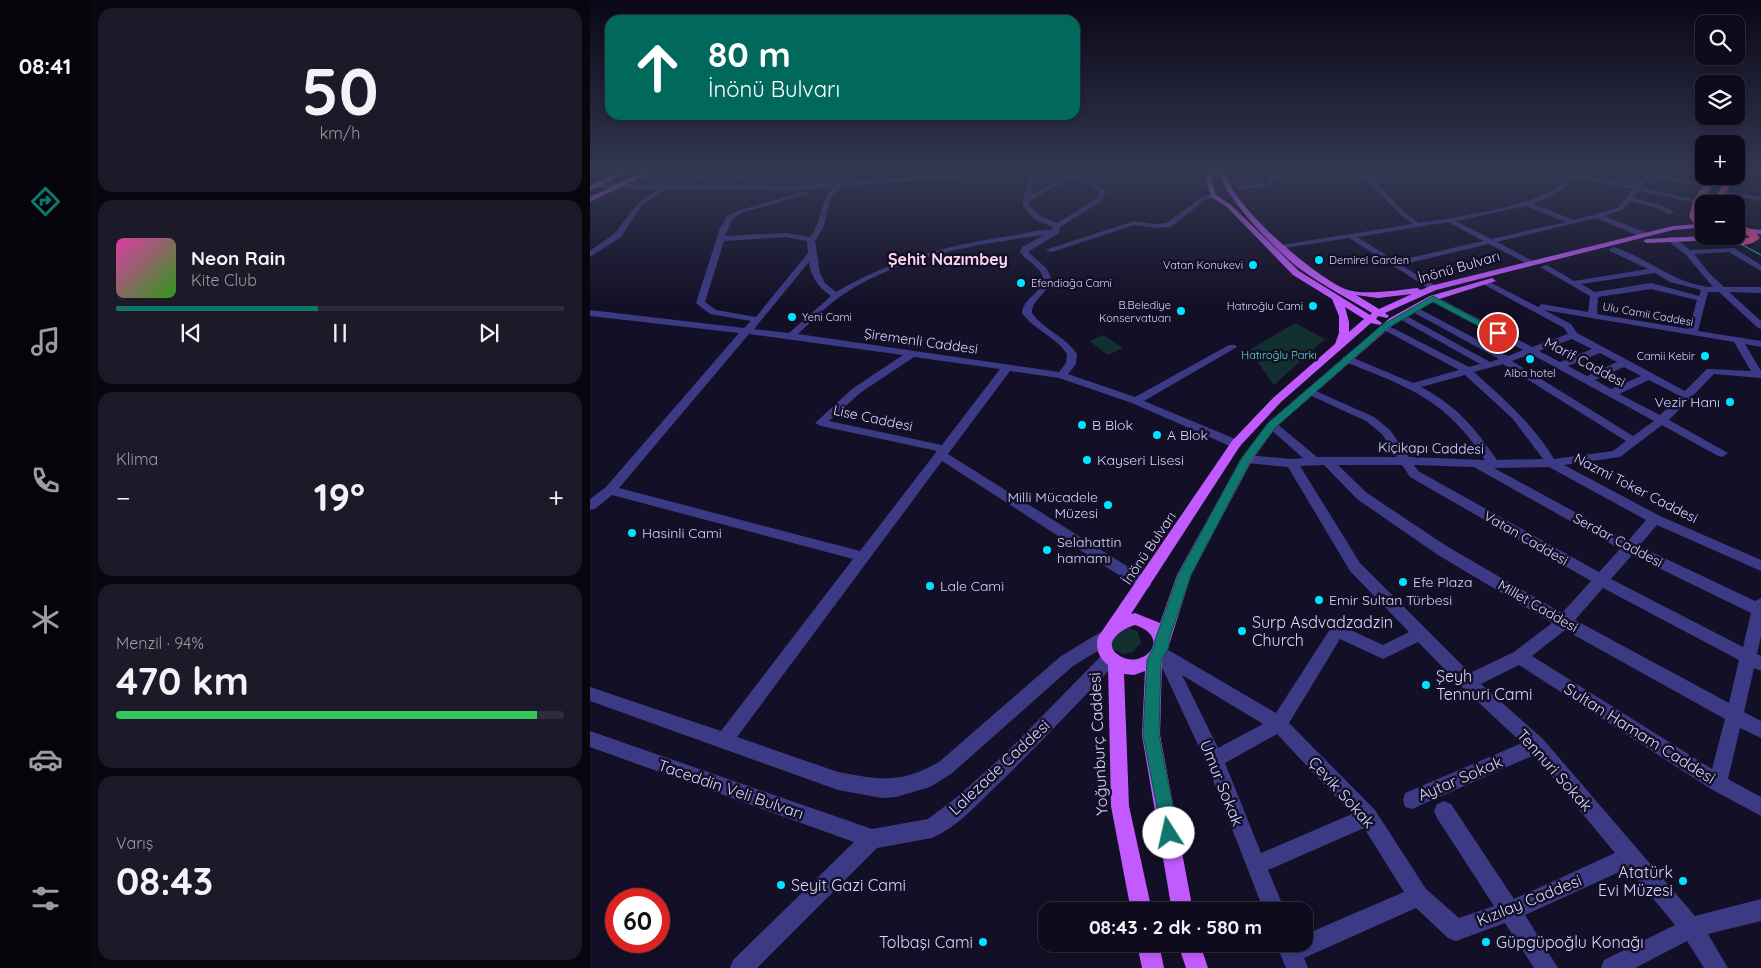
<!DOCTYPE html>
<html lang="tr">
<meta charset="utf-8">
<style>
body{margin:0;font-family:Quicksand,sans-serif;background:#1c1929;color:#f1f3f6;height:100vh;display:flex;flex-direction:column;font-size:19px;white-space:nowrap}
*{box-sizing:border-box;margin:0}
p{font-size:16px;color:#9b9ba3}
.icon{flex:none;width:28px;height:28px;fill:none;stroke:currentColor;stroke-width:2;stroke-linecap:round;stroke-linejoin:round}
.map{position:relative;flex:1;overflow:hidden}
.side{display:flex;flex-direction:column;gap:8px;padding:8px;background:#08060f;width:500px}
.side>*{flex:none}
.banner{position:absolute;left:15px;top:15px;width:475px;height:105px;border-radius:15px;box-shadow:0 2px 8px #0003,0 0 0 1px #2e2b3b;background:#00695c;color:#fff;overflow:hidden}
.buttons{position:absolute;left:1105px;top:15px;display:grid;gap:10px}
.buttons a{display:grid;place-items:center;width:50px;height:50px;border-radius:10px;background:#0e0b1c;box-shadow:0 2px 8px #0003,0 0 0 1px #2e2b3b;font-size:25px}
.speed{position:absolute;left:15px;top:888px;display:flex;gap:10px;font-size:25px;font-weight:700;text-align:center}
.speed>*{display:grid;place-content:center;width:65px;height:65px;border-radius:50%;background:#0e0b1c;box-shadow:0 2px 8px #0003,0 0 0 1px #2e2b3b;line-height:1}
.speed .limit{border:8px solid #d22;background:#fff;color:#111}
.pin{position:absolute;display:grid;place-items:center;width:42px;height:42px;color:#fff;margin:-21px;border:2px solid #fff;border-radius:50%;box-shadow:0 1px 5px #0007}
.me{position:absolute;width:55px;margin:-28px;rotate:350deg;stroke-linejoin:round;filter:drop-shadow(0 0 4px #0008)}
.turn{display:flex;align-items:center;gap:18px;height:105px;padding:0 20px;font-size:22px}
.turn .icon{width:65px;height:65px;stroke-width:2.5}
.turn b{display:block;font-size:35px;line-height:42px}
.big{font-size:38px;font-weight:800;line-height:1.1}
.side .tile{flex:1;display:flex;flex-direction:column;justify-content:center;gap:8px;min-width:0;padding:0 18px;border-radius:15px;background:#1c1929}
.side .dial{align-items:center;gap:0}
.dial b{font-size:65px;line-height:1}
.song{display:flex;align-items:center;gap:15px}
.cover{width:60px;height:60px;border-radius:8px;background:linear-gradient(135deg,hsl(320 70% 55%),hsl(110 70% 35%))}
.played{height:5px;border-radius:2px;background:linear-gradient(90deg,#0f766e 45%,#2e2b3b 45%)}
.keys{display:flex;justify-content:space-around;direction:ltr}
.heat{display:flex;justify-content:space-between;align-items:center;font-size:28px;direction:ltr}
.charge{height:8px;border-radius:4px;background:linear-gradient(90deg,#34c759 94%,#2e2b3b 0)}
.trip{position:absolute;left:448px;top:902px;width:275px;height:50px;border-radius:15px;background:#0e0b1c;box-shadow:0 2px 8px #0003,0 0 0 1px #2e2b3b;font-weight:800;line-height:50px;text-align:center}
main{display:flex;flex:1;min-height:0}
.tab-bar{display:flex;flex-direction:column;width:90px;justify-content:space-around;align-items:center;background:#06040b;color:#9b9ba3}
.tab-bar .icon{width:35px;height:35px}
.tab-bar .on{color:#0f766e}
.tab-bar b{font-size:22px;color:#f1f3f6}
.map>svg:first-child{display:block}
.green{fill:#12302f}
.lines{fill:none;stroke-linecap:round;stroke-linejoin:round}
.minor{fill:#3d3a85;fill-rule:evenodd}
.major{fill:#c25bff;fill-rule:evenodd}
.highway{fill:#ff4fa3;fill-rule:evenodd}
.tram{stroke:#00e5ff;stroke-width:1}
.route{fill:#0f766e;stroke:#0a4d48}
.poi-dot{fill:#00e5ff;stroke:#130f26;stroke-width:2}
.labels{text-anchor:middle;stroke-width:5;stroke-linejoin:round;paint-order:stroke}
.far-poi-label{font-size:11px;fill:#d9d4ff;stroke:#130f26;text-anchor:end}
.far-street-label{font-size:11px;fill:#d9d4ff;stroke:#130f26}
.far-park-label{font-size:11px;fill:#5fe0c0;stroke:#130f26}
.street-label{font-size:14px;fill:#d9d4ff;stroke:#130f26}
.poi-label{font-size:14px;fill:#d9d4ff;stroke:#130f26;text-anchor:start}
.far-district-label{font-size:16px;font-weight:bold;fill:#ffd6f0;stroke:#130f26}
.near-poi-label{font-size:16px;fill:#d9d4ff;stroke:#130f26;text-anchor:start}
.near-street-label{font-size:16px;fill:#d9d4ff;stroke:#130f26}
</style>
<main>
<nav class="tab-bar">
<b>08:41</b>
<svg class="icon on" aria-label="directions" viewBox="0 0 24 24"><path d="M12 3l9 9-9 9-9-9zM9 14v-3h6M13 9l2 2-2 2"/></svg>
<svg class="icon" aria-label="music" viewBox="0 0 24 24"><path d="M9 18V5l10-2v13"/><circle cx="6" cy="18" r="3"/><circle cx="16" cy="16" r="3"/></svg>
<svg class="icon" aria-label="phone" viewBox="0 0 24 24"><path d="M5 4h4l2 5-3 2q2 4 5 5l2-3 5 2v4C11 20 4 13 5 4z"/></svg>
<svg class="icon" aria-label="climate" viewBox="0 0 24 24"><path d="M12 3v18M4 7l16 10M4 17L20 7"/></svg>
<svg class="icon" aria-label="car" viewBox="0 0 24 24"><path d="M5 17H2v-5l4-1 3-4h7l3 4 3 1v5h-3M9 17h6M6 11h13"/><circle cx="7" cy="17" r="2"/><circle cx="17" cy="17" r="2"/></svg>
<svg class="icon" aria-label="filters" viewBox="0 0 24 24"><path d="M4 7h16M4 17h16"/><circle cx="9" cy="7" r="2"/><circle cx="15" cy="17" r="2"/></svg>
</nav>
<section class="side">
<div class="tile dial"><b>50</b><p>km/h</p></div>
<div class="tile">
<div class="song"><i class="cover"></i><div><b>Neon Rain</b><p>Kite Club</p></div></div>
<div class="played"></div>
<div class="keys"><svg class="icon" aria-label="previous" viewBox="0 0 24 24"><path d="M18 5L8 12l10 7zM5 5v14"/></svg><svg class="icon" aria-label="pause" viewBox="0 0 24 24"><path d="M8 5v14M16 5v14"/></svg><svg class="icon" aria-label="next" viewBox="0 0 24 24"><path d="M6 5l10 7-10 7zM19 5v14"/></svg></div>
</div>
<div class="tile"><p>Klima</p>
<div class="heat"><a>−</a><b class="big">19°</b><a>+</a></div>
</div>
<div class="tile"><p>Menzil · 94%</p><b class="big">470 km</b><div class="charge"></div></div>
<div class="tile"><p>Varış</p><b class="big">08:43</b></div>
</section>
<div class="map">
<svg width="1171" height="968" viewBox="0 0 1171 968">
<rect width="100%" height="100%" fill="#130f26"/>
<g class="green">
<path d="M705,323L735,339L684,385L659,350Z"/>
<path d="M513,335L533,348L518,355L499,341Z"/>
<path d="M537,627L548,632L551,643L543,652L534,654L522,649L520,638Z"/>
</g>
<g class="lines">
<g class="minor">
<path d="M117,170H125L110,180H106V178Z"/>
<path d="M153,170H161L141,185L207,186L253,182L264,170H271L260,182L410,170H445L440,195L473,177L451,170C467,170 509,178 516,193L510,202L470,227L469,233L438,252L456,268L461,277C460,293 442,298 442,313C454,330 475,336 487,354L486,364L478,374L545,397L639,345H645L647,347L554,401L650,441L652,444L650,447H642L542,403L469,378L420,371L358,454L559,580L561,584L559,588L554,590L549,588L352,461L147,737L248,772C290,780 310,784 349,762L471,656L509,633L515,631L521,633L523,638L521,643L483,666L361,774L340,787L306,797L292,798L248,790L0,701V687L131,731L263,559L22,495L5,509L0,510V499L16,487L149,333L0,316V310L154,328L161,321L120,314L106,303L130,228L137,216L147,211L215,191L218,193L217,194L151,213L143,219L135,236L196,233L220,237C233,221 228,203 244,187L207,190L76,189L52,205L31,237L0,257V251L25,233L48,203L69,189L0,188V184L134,185ZM439,172L432,205L445,220L463,227L462,230C449,229 433,234 420,236C359,245 300,260 246,292L235,283L230,273L225,241L234,226L240,200L252,186ZM479,179L502,185L510,193L505,200L467,223L451,216L439,205V201ZM454,235L432,247L430,252C436,261 453,268 453,279C452,293 433,298 432,313C444,330 466,337 477,354L476,363L469,372L208,334C223,320 237,305 254,294C313,255 385,245 454,235ZM196,237L217,241L218,253L166,317L126,310L115,302L134,241ZM219,262C221,277 228,287 241,296L199,333L164,329ZM159,334L313,355L262,389L225,423L231,426L347,451L270,551L29,488ZM324,357L410,369L352,445L239,421L270,393Z"/>
<path d="M687,170H694L679,187L649,189L646,187L649,185L675,184Z"/>
<path d="M733,170L772,173V170H778V175L825,170H851L782,178L814,212L829,223C866,217 967,206 983,170H989L988,174L1045,186L1058,170H1065L1063,173L1121,186L1118,188L1060,176L1051,187L1110,201L1107,203L1049,191L1043,198L1071,205L1085,213L1079,214L1067,208L1040,201L1032,210L1014,216L1057,233V237H1051L1006,218L907,242L943,261V265H940L899,244L811,265L846,286V290L843,291L759,238L688,249V245H691L823,224L810,214L773,177L754,176ZM986,177L1043,189L1028,208L984,220L943,204L969,192ZM936,206L976,222L901,239L866,221ZM858,222L893,241L806,261L767,237Z"/>
<path d="M903,170L958,172L966,170L978,173L959,176Z"/>
<path d="M1132,190L1171,197V201L1130,193L1129,192Z"/>
<path d="M623,194L626,196L625,197L615,200L581,227L566,228L544,225L462,252L455,250L544,221L566,224L576,223L611,198Z"/>
<path d="M1078,237H1084L1100,250L1144,248L1171,265V271L1139,252L1104,254L1120,274L1134,287H1171V293L1139,292L1171,321V329L1168,328L1129,292H1118L1108,331L1171,341V347L1155,344L1171,371V378L1124,374L1079,420L1138,453L1132,457L1128,456L1072,425L1030,457L974,465L1070,516L1171,560V571L1067,525L1049,546L1165,601L1171,598V636L1167,654L1171,656V671L1164,668L1154,712L1171,721V738L1150,728L1138,779L1171,797V816L1121,789L929,665L891,684L953,739L1105,916L1171,899V921L1118,934L1138,968H1114L1097,941L1045,968H1011L1014,960L1085,925L1038,868L935,915L968,968H944L915,923L866,941L858,938L826,908L714,958L718,968H696L686,944H714V935L814,892L774,828L678,870L695,911H674L616,762L569,661L563,658L561,653L563,648L569,646L575,648L686,713L742,626L747,625L752,626L793,645L819,632L760,571L698,467L657,463L651,459L657,455L702,459L713,458L678,427L676,425L678,423H686L727,457H807L792,434L776,421L715,393L714,391L719,388L784,417L800,430L819,457L895,460C856,399 818,387 753,361V357H761L823,383L869,370L792,329V325L795,324L879,367L890,364L808,318L806,316L811,313L900,362L909,359L821,311V307L824,306L918,356L933,350L840,300V296L843,295L942,347L978,334L974,328L891,283L898,281L948,307L952,304L998,312L1000,296L950,267L957,265L984,281L1058,269L1020,251L1019,249L1023,247C1058,257 1086,286 1123,287L1095,254L1078,241ZM1065,273L1080,282L1111,290L1109,296L1061,283L1005,292L991,284ZM1061,289L1107,300L1099,329L1007,314L1008,297ZM954,310L1144,342L1161,371L1117,369L1095,391L987,333L981,324ZM982,339L1002,349L970,362L949,351ZM1010,353L1027,362L997,376L978,366ZM941,354L1064,421L1043,436L922,361ZM913,364L1036,441L1023,451L964,459C943,424 914,399 884,372ZM1034,367L1051,376L1021,389L1005,380ZM875,375L922,418L953,459L907,460C885,428 867,406 831,387ZM1059,380L1090,396L1070,415L1029,394ZM734,465L767,499L848,555L962,623L924,652L880,673L770,563L710,466ZM748,465H812L820,477L1001,581L972,613L858,547L777,493ZM824,465L884,467L1030,549L1009,572L828,471ZM959,467L1056,520L1038,541L904,468ZM1042,555L1161,613L1153,647L1021,579ZM1013,588L1149,660L1139,703L985,620ZM975,630L1135,719L1122,769L942,656ZM750,639L793,659L828,642L872,687L932,743L815,793L813,800L815,807L822,809L944,755L1025,853L924,899L861,804L854,801L847,804L844,811L847,818L904,906L869,918L836,889L785,810L699,723ZM592,675L673,724L628,748ZM687,734L762,814L671,853L635,763Z"/>
<path d="M520,651L526,653L528,658L526,663C485,706 445,749 402,790C385,807 365,828 342,838L287,848L167,968H140L143,960L264,842L0,747V731L282,829L338,819L367,797L413,756L514,653Z"/>
</g>
<g class="major">
<path d="M32,170H41L0,191V186Z"/>
<path d="M57,170H66L0,202V197Z"/>
<path d="M618,170H624L622,180L626,195L641,205L709,271L780,315L782,313C758,298 732,285 710,269C689,253 631,195 629,170H635C638,203 723,275 755,289C772,296 808,290 827,288L831,290L840,286L1083,226L1108,224L1112,226L1108,228L1083,230L846,290L795,313L799,316L797,318L788,316L786,319L792,323L790,325L781,323L691,402L650,446L541,614L545,613L570,623L587,575L651,459L678,423L800,318L840,296L902,278L906,281L846,300L806,322L686,427L662,460L601,575L579,645L572,660L570,735L603,911H582L552,735L555,671L544,675L534,674L539,806L562,911H541L521,806L518,665C509,658 505,648 508,637L642,441L683,398L745,344L749,333V316L742,299L703,275L637,207L621,197L616,180ZM822,294L789,309L766,295L788,298ZM755,307L774,319L759,332V322ZM545,625C585,638 551,673 527,654C512,642 533,628 545,625Z"/>
<path d="M1155,228L1171,230V234L1155,232Z"/>
<path d="M1114,236H1128L1130,238L1126,240L1057,243L1053,241L1057,239Z"/>
<path d="M547,944H569L574,968H552Z"/>
<path d="M588,944H610L618,968H596Z"/>
</g>
<g class="highway">
<path d="M1120,176H1128L1111,201L1107,217L1114,226C1107,230 1103,222 1099,217L1103,201Z"/>
<path d="M1138,176H1146L1129,204H1121Z"/>
<path d="M1146,223L1165,231L1170,238C1157,250 1129,246 1116,236L1149,240L1160,237L1146,229Z"/>
</g>
<g class="tram">
<path d="M1114,221C1105,204 1120,190 1129,176"/>
<path d="M1136,236L1171,255"/>
</g>
</g>
<linearGradient id="sky" x2="0" y2="1"><stop stop-color="#0a0815"/><stop offset="0.56" stop-color="#333752"/><stop offset="1" stop-color="#333752" stop-opacity="0"/></linearGradient>
<rect width="1171" height="306" fill="url(#sky)"/>
<path class="route" d="M843,296L913,333L905,335L843,302L798,328L686,427L661,460L601,575L579,640V647L571,661L569,735L588,833L585,839L579,842L573,839L553,735L557,660L564,646L565,640L588,575L651,459L678,423L792,325Z"/>
<g class="poi-dot">
<circle cx="729" cy="260" r="5"/>
<circle cx="663" cy="265" r="5"/>
<circle cx="431" cy="283" r="5"/>
<circle cx="723" cy="306" r="5"/>
<circle cx="591" cy="311" r="5"/>
<circle cx="202" cy="317" r="5"/>
<circle cx="1115" cy="356" r="5"/>
<circle cx="940" cy="359" r="5"/>
<circle cx="1140" cy="402" r="5"/>
<circle cx="492" cy="425" r="5"/>
<circle cx="567" cy="435" r="5"/>
<circle cx="497" cy="460" r="5"/>
<circle cx="518" cy="505" r="5"/>
<circle cx="42" cy="533" r="5"/>
<circle cx="457" cy="550" r="5"/>
<circle cx="813" cy="582" r="5"/>
<circle cx="340" cy="586" r="5"/>
<circle cx="729" cy="600" r="5"/>
<circle cx="652" cy="631" r="5"/>
<circle cx="836" cy="685" r="5"/>
<circle cx="1093" cy="881" r="5"/>
<circle cx="191" cy="885" r="5"/>
<circle cx="393" cy="942" r="5"/>
<circle cx="896" cy="942" r="5"/>
</g>
<g class="labels">
<g class="far-poi-label">
<text x="739" y="264" text-anchor="start">Demirel Garden</text>
<text x="653" y="269">Vatan Konukevi</text>
<text x="441" y="287" text-anchor="start">Efendiağa Cami</text>
<text x="581" y="309">B.Belediye<tspan x="581" dy="13">Konservatuarı</tspan></text>
<text x="713" y="310">Hatıroğlu Cami</text>
<text x="212" y="321" text-anchor="start">Yeni Cami</text>
<text x="1105" y="360">Camii Kebir</text>
<text x="940" y="377" text-anchor="middle">Alba hotel</text>
</g>
<g class="far-street-label">
<text transform="translate(1058 314) rotate(10)" y="4">Ulu Camii Caddesi</text>
</g>
<g class="far-park-label">
<text x="689" y="359">Hatıroğlu Parkı</text>
</g>
<g class="street-label">
<text transform="translate(869 267) rotate(-16)" y="5">İnönü Bulvarı</text>
<text transform="translate(331 341) rotate(8)" y="5">Şiremenli Caddesi</text>
<text transform="translate(995 362) rotate(28)" y="5">Marif Caddesi</text>
<text transform="translate(283 418) rotate(12)" y="5">Lise Caddesi</text>
<text transform="translate(841 448) rotate(1)" y="5">Kiçikapı Caddesi</text>
<text transform="translate(1046 488) rotate(27)" y="5">Nazmi Toker Caddesi</text>
<text transform="translate(936 538) rotate(30)" y="5">Vatan Caddesi</text>
<text transform="translate(1028 540) rotate(28)" y="5">Serdar Caddesi</text>
<text transform="translate(559 548) rotate(-56)" y="5">İnönü Bulvarı</text>
<text transform="translate(948 606) rotate(30)" y="5">Millet Caddesi</text>
</g>
<g class="poi-label">
<text x="1130" y="407" text-anchor="end">Vezir Hanı</text>
<text x="502" y="430">B Blok</text>
<text x="577" y="440">A Blok</text>
<text x="507" y="465">Kayseri Lisesi</text>
<text x="508" y="502" text-anchor="end">Milli Mücadele<tspan x="508" dy="16">Müzesi</tspan></text>
<text x="52" y="538">Hasinli Cami</text>
<text x="467" y="547">Selahattin<tspan x="467" dy="16">hamamı</tspan></text>
<text x="823" y="587">Efe Plaza</text>
<text x="350" y="591">Lale Cami</text>
<text x="739" y="605">Emir Sultan Türbesi</text>
</g>
<g class="far-district-label">
<text x="358" y="265">Şehit Nazımbey</text>
</g>
<g class="near-poi-label">
<text x="662" y="628">Surp Asdvadzadzin<tspan x="662" dy="18">Church</tspan></text>
<text x="846" y="682">Şeyh<tspan x="846" dy="18">Tennuri Cami</tspan></text>
<text x="1083" y="878" text-anchor="end">Atatürk<tspan x="1083" dy="18">Evi Müzesi</tspan></text>
<text x="201" y="891">Seyit Gazi Cami</text>
<text x="383" y="948" text-anchor="end">Tolbaşı Cami</text>
<text x="906" y="948">Güpgüpoğlu Konağı</text>
</g>
<g class="near-street-label">
<text transform="translate(1050 733) rotate(32)" y="6">Sultan Hamam Caddesi</text>
<text transform="translate(508 744) rotate(-93)" y="6">Yoğunburç Caddesi</text>
<text transform="translate(409 767) rotate(-43)" y="6">Lalezade Caddesi</text>
<text transform="translate(965 770) rotate(48)" y="6">Tennuri Sokak</text>
<text transform="translate(870 778) rotate(-23)" y="6">Aytar Sokak</text>
<text transform="translate(632 783) rotate(68)" y="6">Umur Sokak</text>
<text transform="translate(141 789) rotate(19)" y="6">Taceddin Veli Bulvarı</text>
<text transform="translate(752 792) rotate(48)" y="6">Çevik Sokak</text>
<text transform="translate(939 900) rotate(-22)" y="6">Kızılay Caddesi</text>
</g>
</g>
</svg>
<div class="buttons">
<a><svg class="icon" aria-label="search" viewBox="0 0 24 24"><circle cx="10" cy="10" r="6"/><path d="M15 15l6 6"/></svg></a>
<a><svg class="icon" aria-label="layers" viewBox="0 0 24 24"><path d="M12 4l9 5-9 5-9-5zM3 14l9 5 9-5"/></svg></a>
<a>+</a>
<a>−</a>
</div>
<div class="speed"><div class="limit">60</div></div>
<div class="pin" style="left:908px;top:333px;background:#d93025"><svg class="icon" aria-label="arrive" viewBox="0 0 24 24"><path d="M6 21V4h12l-3 4 3 4H6"/></svg></div>
<svg class="me" style="left:579px;top:833px" viewBox="-20 -20 40 40"><circle r="19" fill="#fff"/><path d="M0-13L10 11 0 6-10 11z" fill="#0f766e"/></svg>
<div class="trip">08:43 · 2 dk · 580 m</div>
<div class="banner">
<div class="turn"><svg class="icon" aria-label="ahead" viewBox="0 0 24 24"><path d="M12 20V5M6 11l6-6 6 6"/></svg><div><b>80 m</b>İnönü Bulvarı</div></div>
</div>
</div>
</main>
